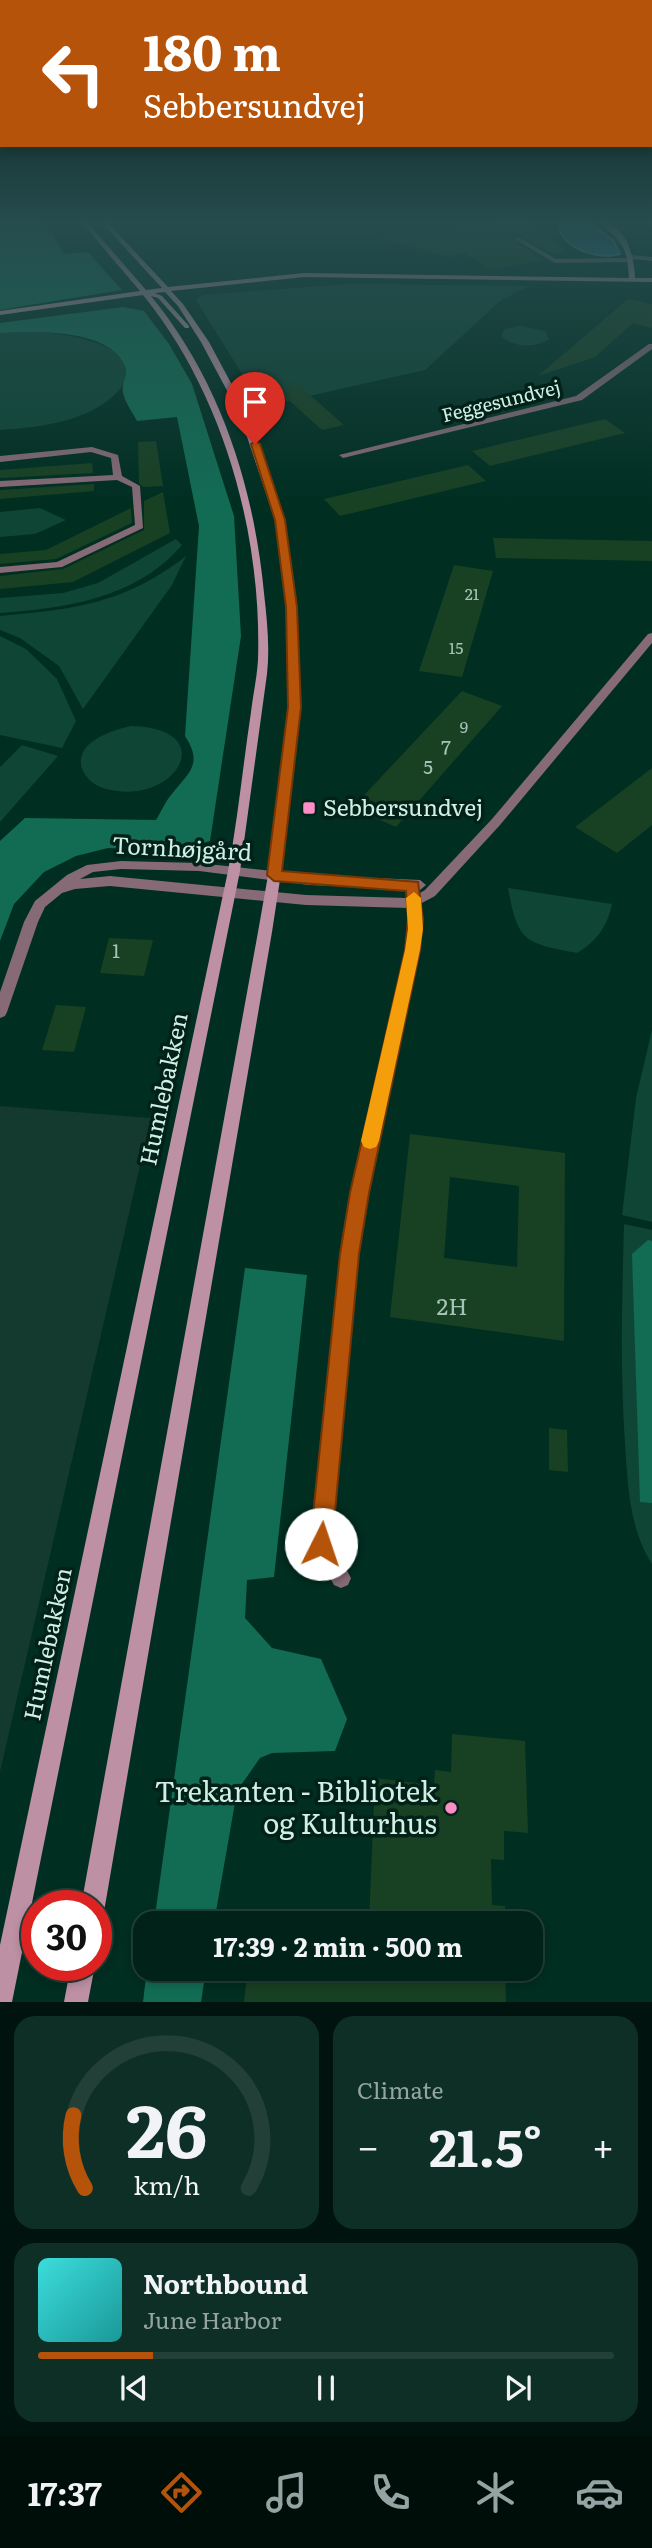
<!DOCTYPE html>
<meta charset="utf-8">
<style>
body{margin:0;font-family:Literata,serif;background:#0e2f26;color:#f1f3f6;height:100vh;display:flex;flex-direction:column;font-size:26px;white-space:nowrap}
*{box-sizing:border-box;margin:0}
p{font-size:23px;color:#95a4a2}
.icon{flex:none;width:38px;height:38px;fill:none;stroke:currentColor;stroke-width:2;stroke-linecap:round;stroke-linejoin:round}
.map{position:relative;height:2002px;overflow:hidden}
.details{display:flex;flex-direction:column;gap:14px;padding:14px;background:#00130e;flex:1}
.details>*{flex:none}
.hud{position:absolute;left:0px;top:0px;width:653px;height:147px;box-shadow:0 4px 10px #0003,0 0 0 2px #223f38;background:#b45309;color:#fff;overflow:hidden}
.speed{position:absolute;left:21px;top:1890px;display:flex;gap:14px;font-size:35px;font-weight:700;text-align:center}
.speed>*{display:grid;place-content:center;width:91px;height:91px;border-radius:50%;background:#002219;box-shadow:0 4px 10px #0003,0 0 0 2px #223f38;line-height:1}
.speed .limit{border:10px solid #d22;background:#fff;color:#111}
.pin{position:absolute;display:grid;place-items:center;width:60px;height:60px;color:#fff;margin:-72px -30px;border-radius:50% 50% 50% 0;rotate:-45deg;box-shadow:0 0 7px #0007}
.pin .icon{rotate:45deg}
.me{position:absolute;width:77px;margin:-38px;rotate:4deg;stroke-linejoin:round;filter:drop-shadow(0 0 5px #0008)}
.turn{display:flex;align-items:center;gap:24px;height:147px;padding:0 28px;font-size:32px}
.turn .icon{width:91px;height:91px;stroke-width:2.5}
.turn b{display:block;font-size:49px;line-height:60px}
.big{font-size:52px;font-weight:700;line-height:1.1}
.details .card{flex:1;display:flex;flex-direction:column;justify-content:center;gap:10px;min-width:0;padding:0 24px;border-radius:21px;background:#0e2f26}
.details .dial{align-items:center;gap:0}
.dial svg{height:182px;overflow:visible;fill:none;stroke:#223f38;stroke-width:7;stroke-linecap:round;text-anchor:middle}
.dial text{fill:#f1f3f6;stroke:none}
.song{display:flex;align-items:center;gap:21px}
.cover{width:84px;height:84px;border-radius:10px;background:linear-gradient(135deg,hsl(180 70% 55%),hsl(180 70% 35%))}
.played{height:7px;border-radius:4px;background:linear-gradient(90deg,#b45309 20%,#223f38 20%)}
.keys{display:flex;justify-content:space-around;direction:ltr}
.heat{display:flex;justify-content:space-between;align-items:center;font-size:38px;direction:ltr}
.details .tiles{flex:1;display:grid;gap:14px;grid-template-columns:1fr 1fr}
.card:last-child{grid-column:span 2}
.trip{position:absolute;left:133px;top:1911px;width:410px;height:70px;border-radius:21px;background:#002219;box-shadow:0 4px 10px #0003,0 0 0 2px #223f38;font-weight:700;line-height:70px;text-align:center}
.dock{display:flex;height:112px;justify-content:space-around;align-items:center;background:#000e0a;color:#95a4a2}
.dock .icon{width:49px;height:49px}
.dock .current{color:#b45309}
.dock b{font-size:32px;color:#f1f3f6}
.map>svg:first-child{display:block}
.built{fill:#14392e}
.green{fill:#0f4535}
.forest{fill:#126c54}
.water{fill:#287494;stroke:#5b99ac;stroke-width:2}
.building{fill:#184023;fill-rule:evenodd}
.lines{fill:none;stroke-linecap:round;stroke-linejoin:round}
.street{fill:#866a76;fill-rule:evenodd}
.secondary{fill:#bd90a4;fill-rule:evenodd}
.route{fill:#b45309;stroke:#753606;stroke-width:2}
.slow{fill:#f59e0b}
.poi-dot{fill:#fb8fc5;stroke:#022219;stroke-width:2.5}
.labels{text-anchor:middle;stroke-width:7;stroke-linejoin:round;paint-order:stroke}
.far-number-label{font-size:16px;fill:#a4c3b4}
.far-street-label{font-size:19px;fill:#d2efe4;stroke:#022219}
.number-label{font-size:19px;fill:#a4c3b4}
.poi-label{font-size:23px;fill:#d2efe4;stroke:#022219;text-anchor:start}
.street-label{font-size:23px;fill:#d2efe4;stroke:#022219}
.near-number-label{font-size:23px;fill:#a4c3b4}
.near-poi-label{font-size:28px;fill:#d2efe4;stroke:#022219;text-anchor:end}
</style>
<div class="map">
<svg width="652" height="2002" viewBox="0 0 652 2002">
<rect width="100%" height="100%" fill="#002e21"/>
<path class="built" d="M0,1106L151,1118L0,1772Z"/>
<g class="green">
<path d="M348,284L529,286L500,301L425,370L287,401L260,403L196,300L203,295Z"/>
<path d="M520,326L545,331L549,339C535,348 514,348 501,336L505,329Z"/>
<path d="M27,331C56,332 169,345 112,397C84,422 36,428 0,430V333Z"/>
<path d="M40,508L66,520L35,534L0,537V512Z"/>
<path d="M176,539L182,545C137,598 67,608 0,613V598L63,593L98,583Z"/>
<path d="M186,556L172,585L83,709L59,666L20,638L0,630V616C75,609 124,604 186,556Z"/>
<path d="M0,636L26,649L57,679L76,721L62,748L0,735Z"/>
<path d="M131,726C224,728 174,810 103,788C94,785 87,779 83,771C71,743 112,730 131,726Z"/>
<path d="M22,745L58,756L0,822V767Z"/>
<path d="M508,888L612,904C607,927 597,941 577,953C524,943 518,942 508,888Z"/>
<path d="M652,1030V1222L622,1215L636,1098Z"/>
<path d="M624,1224L652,1230V1564C629,1528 628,1486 625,1444C620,1371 622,1298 624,1224Z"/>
</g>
<g class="forest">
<path d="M0,222H45L64,254L88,252L122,290L0,310Z"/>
<path d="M123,307L144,311L169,344L192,384L234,516L241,636L210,841L177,851L108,848L76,856L44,872L14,904L0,941V841L25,818L156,820C161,812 165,802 171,795C188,773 204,765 185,736L199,526L177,417L137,421C133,413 124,401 123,392C121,383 129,375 125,366C110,328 33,331 0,333V323Z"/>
<path d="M648,1240L652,1241V1503L640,1502L632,1254Z"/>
<path d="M245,1268L307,1275L274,1577L247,1580L245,1618L272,1648L321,1659L347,1719L335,1751L272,1753L260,1758L237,1791L214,1923H154Z"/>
<path d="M147,1969H206L201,2002H143Z"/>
</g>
<path class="water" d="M565,222H589L613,240L620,254C600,260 564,250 559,227Z"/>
<g class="building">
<path d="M500,222H533L566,251L552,254L517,234L515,242L544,260L490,269L464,252L451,257L374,237L407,231Z"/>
<path d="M628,299L652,304V328L633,323L595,357L538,376Z"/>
<path d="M294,381L344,425L322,430L282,394Z"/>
<path d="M605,419L625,433L490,466L472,451Z"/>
<path d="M156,441L163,486L143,487L139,483L138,442Z"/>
<path d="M92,463L93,473L0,478V470Z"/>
<path d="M468,465L486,481L340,516L324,499Z"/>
<path d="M94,484V491L0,499V490Z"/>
<path d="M163,492L170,533L73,582L0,589V576L63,569L144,530V501Z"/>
<path d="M131,508L132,523L56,559L0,564V554L46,550Z"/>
<path d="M493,538L652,541V561L496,558Z"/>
<path d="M454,565L493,571L462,677L419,671Z"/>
<path d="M462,691L502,706L396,827L352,808Z"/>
<path d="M652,768V825L617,853L575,827Z"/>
<path d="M109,938L153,940L144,976L100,973Z"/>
<path d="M56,1005L86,1007L74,1052L42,1050Z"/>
<path d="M410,1134L565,1153L564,1341L390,1317ZM450,1177L519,1186L517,1267L444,1258Z"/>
<path d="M549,1428L567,1430L568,1472L549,1470Z"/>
<path d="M452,1734L525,1741L528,1833L504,1831V1860L491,1859L492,1905L505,1906V1923H369L375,1778L434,1785L435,1770L451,1772Z"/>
<path d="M248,1969H505L506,2002H244Z"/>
</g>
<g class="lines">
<g class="street">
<path d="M518,237L556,259L629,258L631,255L652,257V261L634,259L631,262L555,263L516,240Z"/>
<path d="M649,344H652V349L582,400L343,458L339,455L576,396Z"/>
<path d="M92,447L118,455L122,476L140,486L143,528L62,567L0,573V567L57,562L135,525L132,487L117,480L0,487V481L113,475L111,458L91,452L0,462V456Z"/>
<path d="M652,633V643L500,825L435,896L420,904L422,928L419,950L367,1193L358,1254L331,1542L351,1578L348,1585L341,1588L334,1585L311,1544L342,1254L351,1193L405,950L408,928V908L306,905L110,886L75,889L62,893L45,907L38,922L7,1012L5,1016L0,1018V992L24,922L35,901L67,875L87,865L121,861L199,863L309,875L420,880L426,885L420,890V893L425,890L492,819L648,634ZM121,869L199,871L309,885L407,889V898L306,895L110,876L80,879L93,872Z"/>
</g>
<g class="secondary">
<path d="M81,222H87L146,290L162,288L101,222H107L168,287L304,273L629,278C627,245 622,242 598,222C627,222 634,256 635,278H652V282L304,277L171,291L183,304L209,342L247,413L285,520L297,607L300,707L285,847L272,932L105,1906L101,1914L96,1916V1906H81L258,932L273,847L290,707L287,607L275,520L239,413L201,342L178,306L165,292L155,293L162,296L189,326V328H185L158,298L151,296C220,380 254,487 264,593C267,620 270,647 267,674L240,871L12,2002H0V1945L228,871C238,818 243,765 251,712C253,695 257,677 258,660C262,533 223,393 143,295L0,315V311L140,291Z"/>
<path d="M71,1965H95L88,2002H64Z"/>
</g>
</g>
<linearGradient id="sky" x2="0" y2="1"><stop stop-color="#001912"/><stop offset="0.44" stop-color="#264c4e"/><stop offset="1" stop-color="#264c4e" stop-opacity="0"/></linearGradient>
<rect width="652" height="503" fill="url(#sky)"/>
<path class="route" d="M255,441L260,444L285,520L297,607L301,707L282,871L418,882L423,919L420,950L369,1193L359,1254L332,1544L329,1552L321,1555L313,1552L310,1544L340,1254L350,1193L405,950L408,919L406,891L274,881L267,875L288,707L286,607L275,520L251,444Z"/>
<path class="slow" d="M414,892L421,898L423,929L420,950L379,1141L376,1147L370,1149L364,1147L361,1141L405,950L408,929L406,898Z"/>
<g class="poi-dot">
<rect x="302" y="801" width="14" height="14" rx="3.5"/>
<circle cx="451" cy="1808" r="7"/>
</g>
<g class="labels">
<g class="far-number-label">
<text x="472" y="600">21</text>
<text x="456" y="654">15</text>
<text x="464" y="733">9</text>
</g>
<g class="far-street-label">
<text transform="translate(501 401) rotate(-14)" y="7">Feggesundvej</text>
</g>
<g class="number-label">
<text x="446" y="754">7</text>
<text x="428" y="774">5</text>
<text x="116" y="958">1</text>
</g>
<g class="poi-label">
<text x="323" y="816">Sebbersundvej</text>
</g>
<g class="street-label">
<text transform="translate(182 849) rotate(3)" y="8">Tornhøjgård</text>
<text transform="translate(164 1089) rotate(-78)" y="8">Humlebakken</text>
<text transform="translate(48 1644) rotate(-78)" y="8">Humlebakken</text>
</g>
<g class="near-number-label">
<text x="452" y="1315">2H</text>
</g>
<g class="near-poi-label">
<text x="437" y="1802">Trekanten - Bibliotek<tspan x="437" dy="32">og Kulturhus</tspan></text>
</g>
</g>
</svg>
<div class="speed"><div class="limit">30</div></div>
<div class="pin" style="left:255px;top:444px;background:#d93025"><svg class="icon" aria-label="arrive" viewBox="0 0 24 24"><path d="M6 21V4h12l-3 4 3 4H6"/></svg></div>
<svg class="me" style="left:321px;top:1544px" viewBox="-20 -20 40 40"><circle r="19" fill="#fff"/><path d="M0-13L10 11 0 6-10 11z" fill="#b45309"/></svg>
<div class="trip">17:39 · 2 min · 500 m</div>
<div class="hud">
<div class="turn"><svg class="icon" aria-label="left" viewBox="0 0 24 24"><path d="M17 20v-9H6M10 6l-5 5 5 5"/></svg><div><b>180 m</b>Sebbersundvej</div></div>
</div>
</div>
<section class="details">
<div class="tiles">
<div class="card dial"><svg viewBox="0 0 100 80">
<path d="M14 69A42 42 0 1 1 86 69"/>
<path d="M14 69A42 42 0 0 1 9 37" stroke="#b45309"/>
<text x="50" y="56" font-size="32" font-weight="700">26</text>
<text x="50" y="72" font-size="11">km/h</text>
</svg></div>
<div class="card"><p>Climate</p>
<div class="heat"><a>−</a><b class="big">21.5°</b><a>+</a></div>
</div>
<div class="card">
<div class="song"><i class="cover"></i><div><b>Northbound</b><p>June Harbor</p></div></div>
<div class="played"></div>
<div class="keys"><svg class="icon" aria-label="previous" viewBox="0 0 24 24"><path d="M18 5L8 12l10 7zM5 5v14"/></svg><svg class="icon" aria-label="pause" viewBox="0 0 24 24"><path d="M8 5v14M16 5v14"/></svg><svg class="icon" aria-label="next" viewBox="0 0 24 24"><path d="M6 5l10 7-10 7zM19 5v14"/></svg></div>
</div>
</div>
</section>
<nav class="dock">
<b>17:37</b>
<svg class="icon current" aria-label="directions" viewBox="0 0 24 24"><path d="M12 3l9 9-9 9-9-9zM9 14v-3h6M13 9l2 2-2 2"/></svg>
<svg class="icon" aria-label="music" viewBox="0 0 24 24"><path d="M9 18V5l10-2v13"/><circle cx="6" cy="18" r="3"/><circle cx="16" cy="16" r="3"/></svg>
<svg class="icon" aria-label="phone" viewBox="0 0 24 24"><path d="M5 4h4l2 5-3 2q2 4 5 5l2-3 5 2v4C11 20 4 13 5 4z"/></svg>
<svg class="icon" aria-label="climate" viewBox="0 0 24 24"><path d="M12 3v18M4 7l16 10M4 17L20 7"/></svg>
<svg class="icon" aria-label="car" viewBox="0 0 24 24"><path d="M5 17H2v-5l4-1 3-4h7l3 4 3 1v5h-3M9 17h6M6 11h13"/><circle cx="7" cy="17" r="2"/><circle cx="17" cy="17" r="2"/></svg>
</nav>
